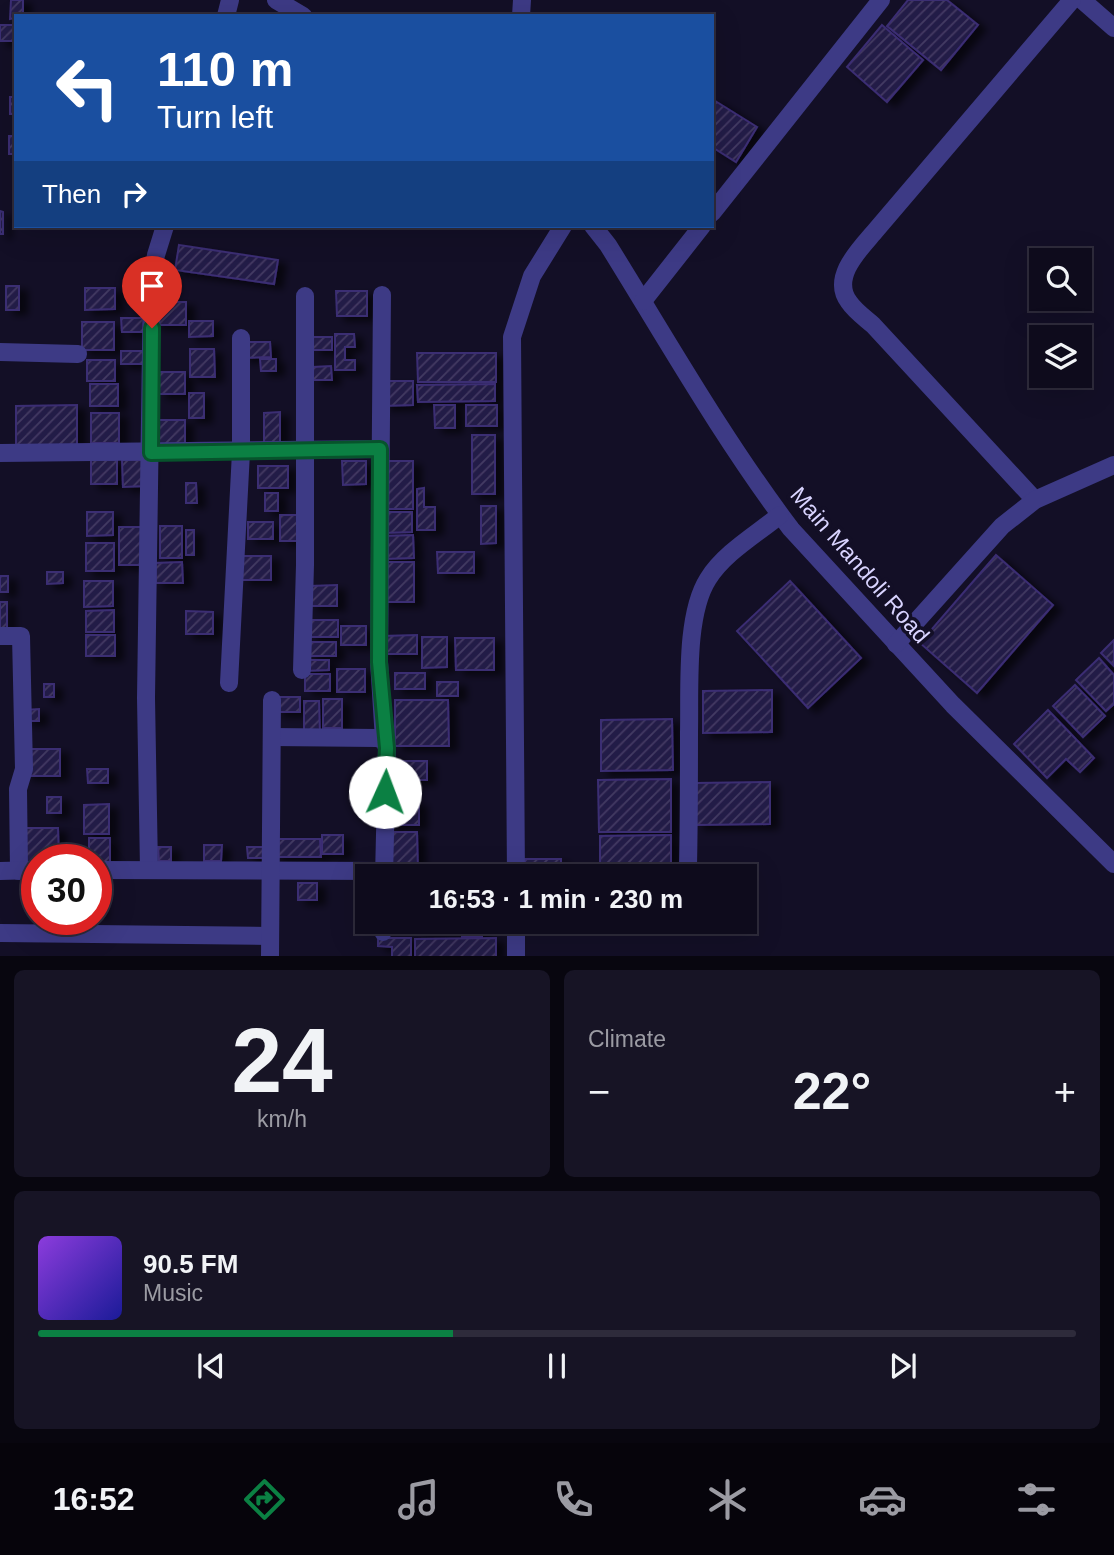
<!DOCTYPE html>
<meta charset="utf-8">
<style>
body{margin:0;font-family:Helvetica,sans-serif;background:#171425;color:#f1f3f6;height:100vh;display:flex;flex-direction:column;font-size:26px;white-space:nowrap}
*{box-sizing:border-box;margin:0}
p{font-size:23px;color:#9b9ba3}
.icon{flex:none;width:38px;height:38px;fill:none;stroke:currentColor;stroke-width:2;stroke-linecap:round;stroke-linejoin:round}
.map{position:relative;height:956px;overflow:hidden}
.side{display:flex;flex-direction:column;gap:14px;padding:14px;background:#08060f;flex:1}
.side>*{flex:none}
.hud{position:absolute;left:14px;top:14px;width:700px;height:214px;border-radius:0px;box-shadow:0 7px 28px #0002,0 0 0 2px #2e2b3b;background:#1a4fa0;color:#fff;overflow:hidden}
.tools{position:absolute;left:1029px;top:248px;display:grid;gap:14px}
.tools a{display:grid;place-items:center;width:63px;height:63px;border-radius:0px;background:#0e0b1c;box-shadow:0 7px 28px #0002,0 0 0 2px #2e2b3b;font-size:35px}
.speed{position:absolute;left:21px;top:844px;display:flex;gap:14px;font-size:35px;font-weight:700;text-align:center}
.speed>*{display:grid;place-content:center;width:91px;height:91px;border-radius:50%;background:#0e0b1c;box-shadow:0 7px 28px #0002,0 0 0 2px #2e2b3b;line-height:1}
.speed .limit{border:10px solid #d22;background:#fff;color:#111}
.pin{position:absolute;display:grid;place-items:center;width:60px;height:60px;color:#fff;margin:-72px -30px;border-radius:50% 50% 50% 0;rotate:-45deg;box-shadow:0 0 7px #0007}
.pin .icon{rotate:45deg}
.me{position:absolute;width:77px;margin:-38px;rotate:2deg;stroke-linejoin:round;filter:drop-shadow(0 0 5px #0008)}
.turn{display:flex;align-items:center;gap:24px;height:147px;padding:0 28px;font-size:32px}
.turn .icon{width:91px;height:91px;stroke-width:2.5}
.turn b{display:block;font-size:49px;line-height:60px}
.then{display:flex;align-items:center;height:66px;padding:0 28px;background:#0003;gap:14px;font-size:26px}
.big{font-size:52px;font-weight:600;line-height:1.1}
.side .card{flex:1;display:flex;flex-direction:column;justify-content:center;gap:10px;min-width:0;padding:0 24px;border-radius:10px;background:#171425}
.side .dial{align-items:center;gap:0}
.dial b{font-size:91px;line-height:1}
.song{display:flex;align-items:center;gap:21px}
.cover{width:84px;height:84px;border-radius:10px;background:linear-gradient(135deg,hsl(270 70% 55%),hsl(240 70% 35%))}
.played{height:7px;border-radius:4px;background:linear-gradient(90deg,#0b8043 40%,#2e2b3b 40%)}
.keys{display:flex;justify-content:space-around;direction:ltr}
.heat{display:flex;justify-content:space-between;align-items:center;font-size:38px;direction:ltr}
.side .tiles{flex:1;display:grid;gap:14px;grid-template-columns:1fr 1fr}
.card:last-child{grid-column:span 2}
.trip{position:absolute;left:355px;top:864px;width:402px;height:70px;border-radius:0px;background:#0e0b1c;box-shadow:0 7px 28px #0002,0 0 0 2px #2e2b3b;font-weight:600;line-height:70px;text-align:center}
.tab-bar{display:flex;height:112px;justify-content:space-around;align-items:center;background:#06040b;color:#9b9ba3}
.tab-bar .icon{width:49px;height:49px}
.tab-bar .on{color:#0b8043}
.tab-bar b{font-size:32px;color:#f1f3f6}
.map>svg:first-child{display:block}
.building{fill:url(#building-hatch);stroke:#3b2d73;stroke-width:2;filter:url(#shadow)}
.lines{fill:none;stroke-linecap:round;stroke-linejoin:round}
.minor{stroke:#3d3a85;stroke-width:18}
.route-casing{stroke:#07532c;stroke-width:18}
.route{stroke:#0b8043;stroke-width:12}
.labels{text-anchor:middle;stroke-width:7;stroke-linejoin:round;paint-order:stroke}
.street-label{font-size:23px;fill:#d9d4ff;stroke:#130f26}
</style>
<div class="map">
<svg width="1114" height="957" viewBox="0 0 1114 957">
<defs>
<pattern id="building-hatch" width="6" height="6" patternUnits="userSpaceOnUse" patternTransform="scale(1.75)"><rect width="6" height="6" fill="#241b47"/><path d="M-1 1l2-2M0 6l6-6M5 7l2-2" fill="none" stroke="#433b63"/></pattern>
<filter id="shadow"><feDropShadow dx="8" dy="4.5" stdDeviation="3.5" flood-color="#0009"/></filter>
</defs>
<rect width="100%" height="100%" fill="#130f26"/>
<g class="building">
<path d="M11,0H23V16L10,19Z"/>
<path d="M908,0H947L978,25L941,70L887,26Z"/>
<rect x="0" y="25" width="16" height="16"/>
<path d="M882,25L923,60L887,102L847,67Z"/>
<rect x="10" y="97" width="6" height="17"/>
<path d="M712,99L757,127L736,162L712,147Z"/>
<rect x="9" y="136" width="7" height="18"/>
<path d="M0,211L3,212V234H0Z"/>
<path d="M179,245L278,260L274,284L175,270Z"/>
<rect x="6" y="286" width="13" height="24"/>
<path d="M85,288H115V309L85,310Z"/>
<path d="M336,291H367V316H337Z"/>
<rect x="155" y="302" width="31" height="23"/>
<path d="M121,318H146V332H122Z"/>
<path d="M189,321H213V336L189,337Z"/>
<rect x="82" y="322" width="32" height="28"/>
<path d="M335,334H354L355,347H345V360H355V370H335Z"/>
<rect x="313" y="337" width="19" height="13"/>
<path d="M242,342H270L271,357L242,358Z"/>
<path d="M190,349H214L215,377H190Z"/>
<rect x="121" y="351" width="27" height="13"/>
<path d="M417,353H496V382H418Z"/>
<path d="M260,359H276V371H261Z"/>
<rect x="87" y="360" width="28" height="21"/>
<path d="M331,366L332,380H313V367Z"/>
<rect x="159" y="372" width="26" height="22"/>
<path d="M383,381H413V405L383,406Z"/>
<rect x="90" y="384" width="28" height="22"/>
<path d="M495,384V401L418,402L417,385Z"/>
<rect x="189" y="393" width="15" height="25"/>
<path d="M77,405V448L16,449V406Z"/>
<path d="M434,405H455V428H435Z"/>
<rect x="466" y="405" width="31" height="21"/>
<path d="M280,412V443H264V413Z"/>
<rect x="91" y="413" width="28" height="30"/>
<rect x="158" y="420" width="27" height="30"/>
<rect x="472" y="435" width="23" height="59"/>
<rect x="91" y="460" width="26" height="24"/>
<path d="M122,460H146V486L123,487Z"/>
<path d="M342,461H366V484L343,485Z"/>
<rect x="383" y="461" width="30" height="48"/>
<rect x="258" y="466" width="30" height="22"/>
<path d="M186,483H196L197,503H186Z"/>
<path d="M424,488V507H435V530H417V489Z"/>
<rect x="265" y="493" width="13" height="18"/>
<path d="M481,506H496V543L481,544Z"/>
<path d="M87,512H113V535L87,536Z"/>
<path d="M384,512H412V532L384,533Z"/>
<rect x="280" y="515" width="18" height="26"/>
<rect x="248" y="522" width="25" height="17"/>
<rect x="160" y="526" width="22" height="32"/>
<rect x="119" y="527" width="27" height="38"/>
<rect x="186" y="530" width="8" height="25"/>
<path d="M413,535L414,558L383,559V536Z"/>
<rect x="86" y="543" width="28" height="28"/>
<path d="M437,552H474V573H438Z"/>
<path d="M996,555L1053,605L977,693L920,643Z"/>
<path d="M241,556H271V580H242Z"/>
<path d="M182,562L183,583H156L155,563Z"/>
<rect x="381" y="562" width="33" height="40"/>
<path d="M47,572H63V583L47,584Z"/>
<rect x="0" y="576" width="8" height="16"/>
<path d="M84,581H113V606L84,607Z"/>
<path d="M790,581L861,658L808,708L737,631Z"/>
<path d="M337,585V606H310V586Z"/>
<rect x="0" y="602" width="7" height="31"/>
<path d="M114,610V632H86V611Z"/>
<path d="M186,611L213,612V634H186Z"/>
<rect x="310" y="620" width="28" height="17"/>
<rect x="341" y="626" width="25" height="19"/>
<rect x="86" y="635" width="29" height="21"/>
<path d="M417,635V654H382V636Z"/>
<path d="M422,637H447V667L422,668Z"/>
<path d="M455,638H494V670H456Z"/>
<path d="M1114,640V666L1101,653Z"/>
<rect x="310" y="642" width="26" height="14"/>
<path d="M1099,658L1114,675V704L1106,711L1076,680Z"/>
<path d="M304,660H329V670L304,671Z"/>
<rect x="337" y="669" width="28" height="23"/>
<rect x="395" y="673" width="30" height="16"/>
<rect x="305" y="674" width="25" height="17"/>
<rect x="437" y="682" width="21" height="14"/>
<rect x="44" y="684" width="10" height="13"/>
<path d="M1075,685L1105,716L1083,737L1053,706Z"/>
<path d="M772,690V732L703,733V691Z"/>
<rect x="276" y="697" width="24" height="15"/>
<rect x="323" y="699" width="19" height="29"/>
<path d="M395,700H448L449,746H395Z"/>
<path d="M304,701H319L320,735L304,736Z"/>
<path d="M39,709V721H25V710Z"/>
<path d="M1048,710L1094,758L1080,772L1066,759L1047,778L1014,744Z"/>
<path d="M672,719L673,770L601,771V720Z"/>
<rect x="25" y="749" width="35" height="27"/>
<rect x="397" y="761" width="30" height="19"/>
<path d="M87,769H108V783H88Z"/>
<path d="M671,779V832H599L598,780Z"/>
<path d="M770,782V824L696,825V783Z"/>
<rect x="47" y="797" width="14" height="16"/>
<path d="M387,802H419V825H388Z"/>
<path d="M109,804V834H84V805Z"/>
<path d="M22,828H58L59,859H37V865L22,866Z"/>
<path d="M390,832H417L418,871H390Z"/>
<rect x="322" y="835" width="21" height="19"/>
<path d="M671,835V872L600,873V836Z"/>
<path d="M89,838H110V865H96V859H89Z"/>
<path d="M274,839H320L321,857H274Z"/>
<path d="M204,845H222L221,861H204Z"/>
<path d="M158,847H171V861H159Z"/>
<path d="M247,847H264V858H248Z"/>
<path d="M525,859H561V877H526Z"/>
<rect x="356" y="880" width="12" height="21"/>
<rect x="298" y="883" width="19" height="17"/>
<path d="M96,886H100L99,915H96Z"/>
<path d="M417,922H459V930L417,931Z"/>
<rect x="462" y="922" width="20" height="15"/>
<path d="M378,938H411V957H392V947L378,946Z"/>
<path d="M496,938V957H415V939Z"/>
</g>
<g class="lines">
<g class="minor">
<path d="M276,0L303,16"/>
<path d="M1082,0L1114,28"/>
<path d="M226,16L230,0"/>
<path d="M521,16L522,0"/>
<path d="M712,213L881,0"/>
<path d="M593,226L608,245C667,340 723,439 791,529L953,705L1114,864"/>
<path d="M382,295L379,662L384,740"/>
<path d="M643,301L702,226"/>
<path d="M0,352L78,354"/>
<path d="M0,453L380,449"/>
<path d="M1035,500L873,325C865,318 855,311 849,302C830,277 861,248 876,230L1072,0"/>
<path d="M0,636H21L24,769L18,789L19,871"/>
<path d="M896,644L1002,526L1035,500L1114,465"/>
<path d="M302,670L305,565V296"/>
<path d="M229,683L241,452V338"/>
<path d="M272,737L377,738L384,740L387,748L384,877"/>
<path d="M688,866C689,821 689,777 689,732C690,689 685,615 708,579C724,553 757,534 780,515"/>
<path d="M149,869L146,698L152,279L156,255L165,226"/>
<path d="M96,870L384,871"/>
<path d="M0,871L37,870"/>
<path d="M516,877L512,337L532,276L563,226"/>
<path d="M383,922V932"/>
<path d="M516,922V957"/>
<path d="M0,933L270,936"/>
<path d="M270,957L272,700"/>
</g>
</g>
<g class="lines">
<defs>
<path id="route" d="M152,328L151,453L380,449L379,662L387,748L385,792"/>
</defs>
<use href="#route" class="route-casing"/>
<use href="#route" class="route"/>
</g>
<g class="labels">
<g class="street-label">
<text transform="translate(860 565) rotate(49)" y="8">Main Mandoli Road</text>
</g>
</g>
</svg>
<div class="tools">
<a><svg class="icon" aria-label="search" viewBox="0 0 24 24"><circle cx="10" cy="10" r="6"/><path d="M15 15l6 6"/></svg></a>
<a><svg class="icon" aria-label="layers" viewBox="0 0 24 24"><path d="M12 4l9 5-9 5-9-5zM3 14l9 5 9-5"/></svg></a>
</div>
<div class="speed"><div class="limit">30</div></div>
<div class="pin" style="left:152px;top:328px;background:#d93025"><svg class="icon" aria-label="arrive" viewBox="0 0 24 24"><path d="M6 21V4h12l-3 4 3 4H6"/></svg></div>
<svg class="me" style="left:385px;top:792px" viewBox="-20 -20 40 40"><circle r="19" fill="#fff"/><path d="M0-13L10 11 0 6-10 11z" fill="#0b8043"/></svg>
<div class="trip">16:53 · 1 min · 230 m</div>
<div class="hud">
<div class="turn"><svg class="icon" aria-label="left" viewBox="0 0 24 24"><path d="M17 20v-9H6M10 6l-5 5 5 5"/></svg><div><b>110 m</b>Turn left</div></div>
<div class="then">Then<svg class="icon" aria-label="right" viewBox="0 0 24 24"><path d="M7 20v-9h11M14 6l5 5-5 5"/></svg></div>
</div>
</div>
<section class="side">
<div class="tiles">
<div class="card dial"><b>24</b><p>km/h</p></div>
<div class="card"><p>Climate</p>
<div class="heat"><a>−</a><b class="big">22°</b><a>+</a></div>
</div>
<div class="card">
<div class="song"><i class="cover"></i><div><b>90.5 FM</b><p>Music</p></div></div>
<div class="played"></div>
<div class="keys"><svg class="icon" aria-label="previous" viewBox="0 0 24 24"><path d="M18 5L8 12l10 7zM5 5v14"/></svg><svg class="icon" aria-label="pause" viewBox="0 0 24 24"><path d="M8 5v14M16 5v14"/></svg><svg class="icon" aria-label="next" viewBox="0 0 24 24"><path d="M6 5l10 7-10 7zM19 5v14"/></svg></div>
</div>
</div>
</section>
<nav class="tab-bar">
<b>16:52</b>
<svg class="icon on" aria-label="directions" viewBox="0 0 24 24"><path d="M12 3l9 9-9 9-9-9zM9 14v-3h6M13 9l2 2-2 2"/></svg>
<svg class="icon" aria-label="music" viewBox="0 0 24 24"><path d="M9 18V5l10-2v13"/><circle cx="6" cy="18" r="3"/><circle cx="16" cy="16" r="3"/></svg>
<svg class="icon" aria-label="phone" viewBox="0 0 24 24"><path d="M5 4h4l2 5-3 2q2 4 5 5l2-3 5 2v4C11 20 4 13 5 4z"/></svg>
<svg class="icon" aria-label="climate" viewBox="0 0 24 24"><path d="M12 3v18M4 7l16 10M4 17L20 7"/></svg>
<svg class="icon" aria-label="car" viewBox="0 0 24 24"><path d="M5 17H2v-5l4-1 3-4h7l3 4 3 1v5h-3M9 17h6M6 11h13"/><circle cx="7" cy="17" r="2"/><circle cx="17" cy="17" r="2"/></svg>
<svg class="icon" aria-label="filters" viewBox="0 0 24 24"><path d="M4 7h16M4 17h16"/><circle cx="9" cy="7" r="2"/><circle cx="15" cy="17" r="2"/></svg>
</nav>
